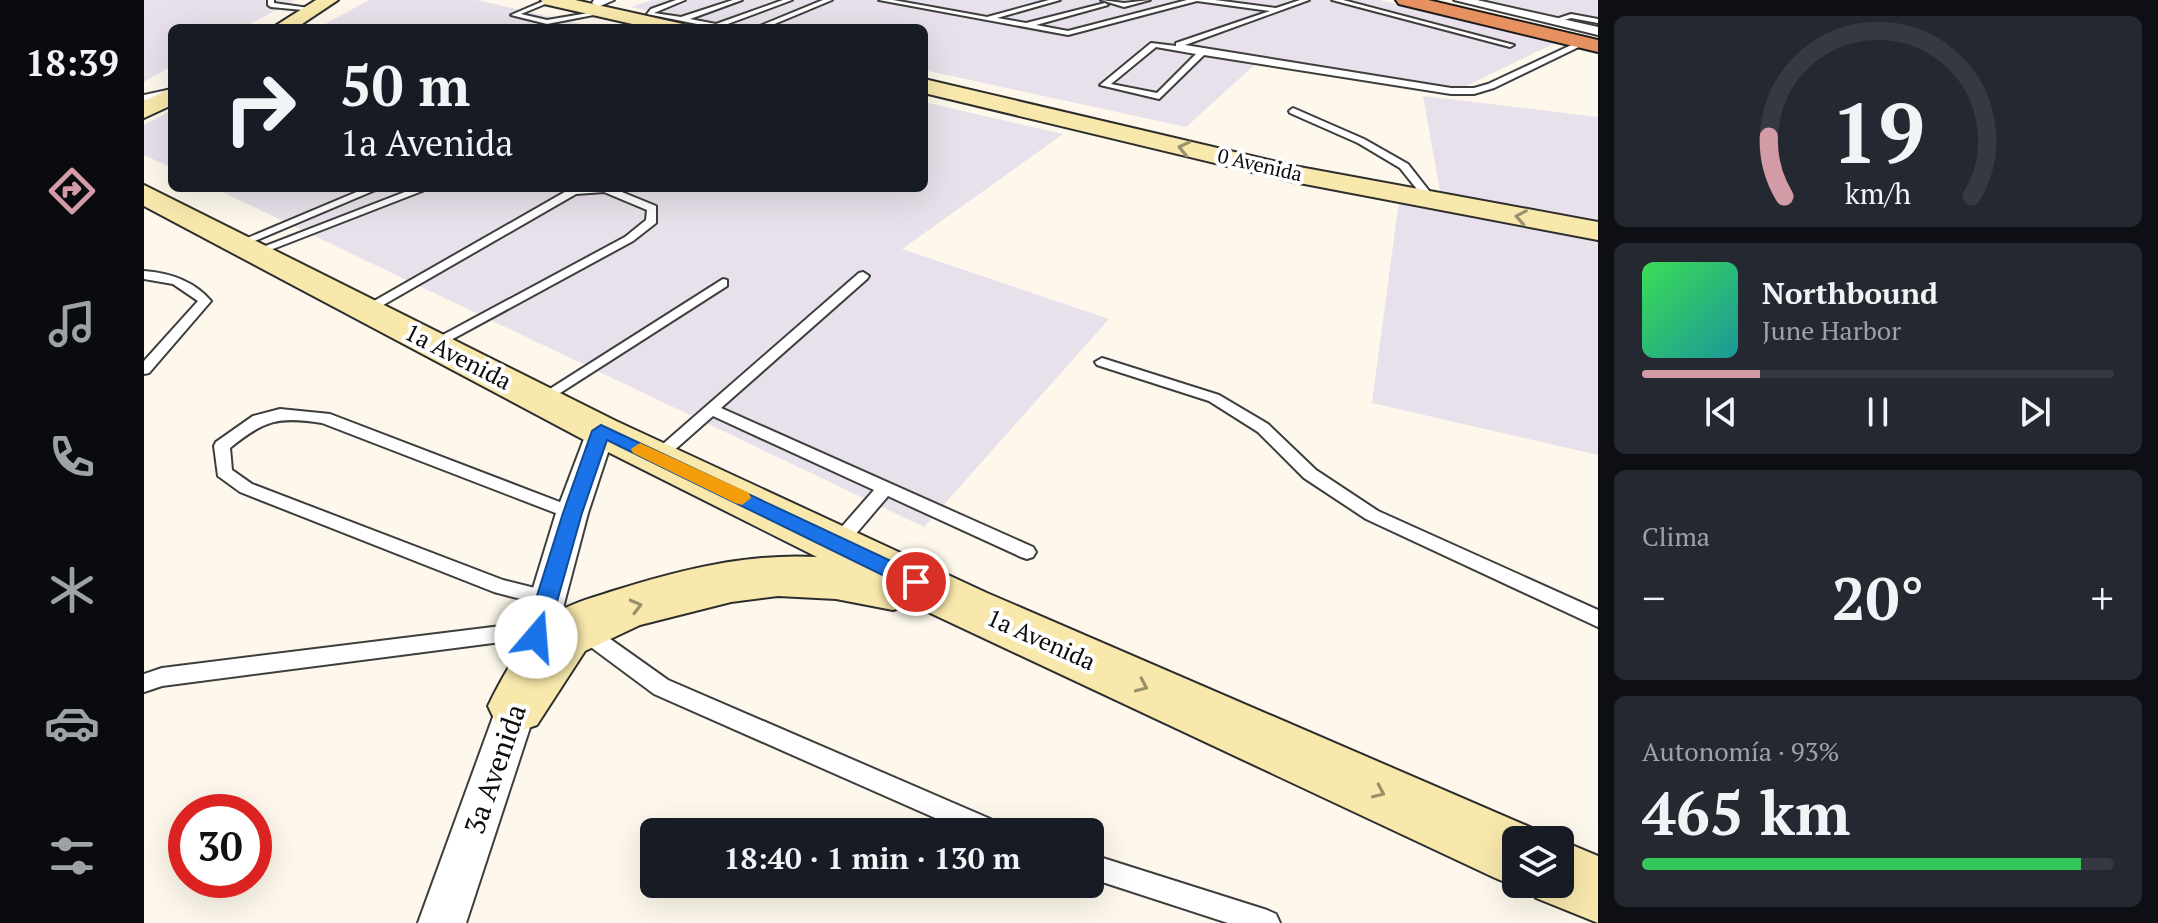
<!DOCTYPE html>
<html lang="es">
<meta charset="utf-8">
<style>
body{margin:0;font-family:"PT Serif",serif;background:#242831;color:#f1f3f6;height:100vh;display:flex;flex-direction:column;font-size:30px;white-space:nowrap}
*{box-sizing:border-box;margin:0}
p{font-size:26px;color:#9ea1a6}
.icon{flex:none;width:44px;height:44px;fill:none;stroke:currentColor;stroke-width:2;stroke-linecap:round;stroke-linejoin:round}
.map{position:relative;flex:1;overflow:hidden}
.drawer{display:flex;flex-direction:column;gap:16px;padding:16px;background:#0d0f14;width:560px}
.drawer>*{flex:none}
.top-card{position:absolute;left:24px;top:24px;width:760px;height:168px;border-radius:12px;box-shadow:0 8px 32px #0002;background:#171b24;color:#f1f3f6;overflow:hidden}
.controls{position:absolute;left:1358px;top:826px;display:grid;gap:16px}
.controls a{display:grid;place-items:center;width:72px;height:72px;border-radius:12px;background:#171b24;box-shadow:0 8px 32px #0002;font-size:40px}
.speed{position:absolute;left:24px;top:794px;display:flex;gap:16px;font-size:40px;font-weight:700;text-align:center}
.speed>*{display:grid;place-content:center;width:104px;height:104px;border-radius:50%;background:#171b24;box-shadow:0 8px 32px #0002;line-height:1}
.speed .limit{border:12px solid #d22;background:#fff;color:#111}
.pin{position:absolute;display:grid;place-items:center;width:68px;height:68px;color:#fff;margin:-34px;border:4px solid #fff;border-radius:50%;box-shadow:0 2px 8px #0007}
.me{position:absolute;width:88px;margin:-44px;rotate:18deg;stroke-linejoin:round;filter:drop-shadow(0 0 6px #0008)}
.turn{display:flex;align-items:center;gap:28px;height:168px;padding:0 40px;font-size:36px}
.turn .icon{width:104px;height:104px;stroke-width:2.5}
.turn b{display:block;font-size:56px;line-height:68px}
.big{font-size:60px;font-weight:800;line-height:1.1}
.drawer .card{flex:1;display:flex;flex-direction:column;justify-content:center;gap:12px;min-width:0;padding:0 28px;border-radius:12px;background:#242831}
.drawer .dial{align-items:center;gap:0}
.dial svg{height:208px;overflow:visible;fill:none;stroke:#363941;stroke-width:7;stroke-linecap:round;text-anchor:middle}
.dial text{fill:#f1f3f6;stroke:none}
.song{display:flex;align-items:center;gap:24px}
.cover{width:96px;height:96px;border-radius:12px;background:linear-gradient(135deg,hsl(130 70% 55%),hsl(180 70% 35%))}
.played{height:8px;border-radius:4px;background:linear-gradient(90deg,#d39ba5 25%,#363941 25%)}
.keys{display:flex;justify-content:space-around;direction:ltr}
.heat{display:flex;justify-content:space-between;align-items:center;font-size:44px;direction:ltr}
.charge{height:12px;border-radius:6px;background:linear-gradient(90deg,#34c759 93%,#363941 0)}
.trip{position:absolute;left:496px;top:818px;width:464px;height:80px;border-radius:12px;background:#171b24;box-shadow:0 8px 32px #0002;font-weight:800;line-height:80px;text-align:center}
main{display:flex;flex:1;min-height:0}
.dock{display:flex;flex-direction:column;width:144px;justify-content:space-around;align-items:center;background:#090b0e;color:#9ea1a6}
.dock .icon{width:56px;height:56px}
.dock .current{color:#d39ba5}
.dock b{font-size:36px;color:#f1f3f6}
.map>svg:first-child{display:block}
.industrial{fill:#e8e0ea}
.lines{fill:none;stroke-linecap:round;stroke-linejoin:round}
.lane-casing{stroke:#3e3e3e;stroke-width:4}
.street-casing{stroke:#3e3e3e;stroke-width:4}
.secondary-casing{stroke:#2d2d2d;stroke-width:4}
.highway-casing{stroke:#1c1c1c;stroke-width:4}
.lane{fill:#fff;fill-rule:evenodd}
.street{fill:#fff;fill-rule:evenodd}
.secondary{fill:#f8e8ac;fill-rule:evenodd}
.highway{fill:#e79060;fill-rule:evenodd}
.oneway{stroke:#99906c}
.route{fill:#1a73e8;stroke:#114b97;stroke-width:2}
.slow{fill:#f59e0b}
.labels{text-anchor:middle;stroke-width:8;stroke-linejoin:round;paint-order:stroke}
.far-street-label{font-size:20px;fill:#0b0b0b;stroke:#fff}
.street-label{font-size:24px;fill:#0b0b0b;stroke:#fff}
.near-street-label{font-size:28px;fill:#0b0b0b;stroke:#fff}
</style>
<main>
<nav class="dock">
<b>18:39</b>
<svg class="icon current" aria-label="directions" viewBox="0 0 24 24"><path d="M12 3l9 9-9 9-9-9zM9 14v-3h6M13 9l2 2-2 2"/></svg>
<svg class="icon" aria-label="music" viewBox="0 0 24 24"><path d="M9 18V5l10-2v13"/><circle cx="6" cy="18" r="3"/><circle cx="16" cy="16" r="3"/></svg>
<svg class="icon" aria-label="phone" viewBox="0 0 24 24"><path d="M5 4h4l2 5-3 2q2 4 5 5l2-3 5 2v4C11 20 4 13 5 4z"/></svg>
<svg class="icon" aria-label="climate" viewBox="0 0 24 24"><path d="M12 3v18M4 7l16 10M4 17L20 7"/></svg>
<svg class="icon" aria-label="car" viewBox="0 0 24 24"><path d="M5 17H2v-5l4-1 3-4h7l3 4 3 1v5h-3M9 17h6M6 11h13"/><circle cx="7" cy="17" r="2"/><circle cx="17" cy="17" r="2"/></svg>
<svg class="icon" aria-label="filters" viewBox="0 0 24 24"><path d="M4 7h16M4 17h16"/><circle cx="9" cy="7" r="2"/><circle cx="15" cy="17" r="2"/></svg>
</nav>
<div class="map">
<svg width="1454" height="923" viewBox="0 0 1454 923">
<rect width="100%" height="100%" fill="#fdf8eb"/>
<g class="industrial">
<path d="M0,0H152L98,28H28V66L0,82Z"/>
<path d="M225,0H333L455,28H174Z"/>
<path d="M508,0H1236L1411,43L1318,88L1116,60L1042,127L780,70V28H585L487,7Z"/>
<path d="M1328,0H1454V29Z"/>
<path d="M1279,96L1454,117V223L1297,197Z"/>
<path d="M780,102L919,134L758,249L965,319L780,527L70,188H780Z"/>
<path d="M28,110V168L0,155V125Z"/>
<path d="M1255,201L1454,240V455L1228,403Z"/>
</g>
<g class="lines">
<defs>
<g id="lane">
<path d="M124,0H130V3L172,9L169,11L127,7L124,5Z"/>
<path d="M402,0H411L377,14L403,20L462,10L465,12L403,24L367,15Z"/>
<path d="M532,0H541L510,13L537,17L589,0H598L546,19L572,24L639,0H648L573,28L503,14L507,9Z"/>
<path d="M679,0H688L621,28H611Z"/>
<path d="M735,0H749L843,17L905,0H916L853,18L882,23L961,3L964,5L892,25L924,31L1043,0H1071L1132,8L1156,0H1165L1041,45L1307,88H1330L1344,84L1438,40L1445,42L1350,88L1330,94H1307L1060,55L1015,99L956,85L1007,43L1032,46V43L1126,11L1053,1L924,35ZM1012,47L1052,54L1013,93L967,84Z"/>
<path d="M957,0L980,3L1006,0L980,7Z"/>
<path d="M1188,0H1199L1370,45L1366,47Z"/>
<path d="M1427,14L1454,19V23L1427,18L1410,23L1406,21Z"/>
<path d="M28,89V95L0,101V95Z"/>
<path d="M1149,108L1220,139L1264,164L1293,201L1284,203L1256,168L1214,143L1146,113L1145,111Z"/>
<path d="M222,188H236L99,246L89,244Z"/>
<path d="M271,188H286L116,254L112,256L106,252Z"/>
<path d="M468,188L512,206V223L489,241L294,347H284L282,344L481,237L502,220L503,210L460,192L432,194L227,312L222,313L216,309L426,189Z"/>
<path d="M0,271C26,273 50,281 67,301L5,373L0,374V361L54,301L29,284L0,279Z"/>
<path d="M719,272L725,276L723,279L577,408L889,547L892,552L889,557L883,559L877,557L744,496L699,549H687L684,544L687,539L730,490L569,416L518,461L512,462L504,457L715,273Z"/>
<path d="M579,279L583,280V286L402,402L397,404L390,399Z"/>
<path d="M958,358L1075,395L1124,424L1172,470L1234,511L1454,610V627L1222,519L1160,478L1114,432L1065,401L953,365L951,362Z"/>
<path d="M136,409L186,414L434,509L437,513L434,517H422L178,423C135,416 120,420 86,448L88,470L108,484L359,580L411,593L413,598L411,603L404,606L350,592L96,492L74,476L70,446L72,442L109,416Z"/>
<path d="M446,616L453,618L462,636L524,680L858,824L862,832H823L510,694L448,648L436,624L439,618Z"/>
<path d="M357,626L399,631L402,637L399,643L392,645L357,642L18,686L0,692V674L18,668Z"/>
<path d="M946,854L1123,910L1132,914L1136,923H1084L946,878Z"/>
</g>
<g id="street">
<path d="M450,0H470L454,7L448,3Z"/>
<path d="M1310,0H1333L1454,27V35Z"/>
<path d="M457,421L467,424L471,431L444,513L393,706L322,923H274L353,706L412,513L443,431L447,424Z"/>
</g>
<g id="secondary">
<path d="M172,0H194L152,28H128Z"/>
<path d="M397,0H431L539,24L542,28H506L400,4Z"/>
<path d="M780,79L1150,166L1454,222V240L1150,182L780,93Z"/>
<path d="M28,88V105L0,118V101Z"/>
<path d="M0,185L472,421L843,593L1395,831L1399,840H1372V884H1379L1372,887L1349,877L767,604L749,610L692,599L634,596L587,602L496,625L441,651L393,725L373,732L353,725L344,706C356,681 380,637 402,620C420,605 447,598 469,591C535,570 604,553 673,557L442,441L0,206Z"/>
<path d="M1416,840L1454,856V923L1392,898L1387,884H1416Z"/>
</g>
<path id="highway" d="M1252,0H1284L1454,40V52L1255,4Z"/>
</defs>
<use href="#lane" class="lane-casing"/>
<use href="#street" class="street-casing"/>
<use href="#secondary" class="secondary-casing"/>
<use href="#highway" class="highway-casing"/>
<use href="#lane" class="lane"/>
<use href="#street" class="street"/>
<use href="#secondary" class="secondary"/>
<use href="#highway" class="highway"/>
</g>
<defs><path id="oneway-chevron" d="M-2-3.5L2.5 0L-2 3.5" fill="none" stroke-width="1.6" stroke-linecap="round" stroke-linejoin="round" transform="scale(2)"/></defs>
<g class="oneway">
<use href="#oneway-chevron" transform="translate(1040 148) rotate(-167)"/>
<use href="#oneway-chevron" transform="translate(1377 217) rotate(-170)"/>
<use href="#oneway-chevron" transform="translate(492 606) rotate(-15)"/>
<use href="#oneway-chevron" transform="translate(998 686) rotate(24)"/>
<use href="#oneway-chevron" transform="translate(1235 792) rotate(24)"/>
</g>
<path class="route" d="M457,425L779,576L782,582L779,588L772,591L765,588L463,440L438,513L403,637L399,644L392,647L384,644L380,637L419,513L448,431Z"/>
<path class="slow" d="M496,443L605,493L607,498L598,505L591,503L489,453L487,449Z"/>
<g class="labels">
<g class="far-street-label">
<text transform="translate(1116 165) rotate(13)" y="7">0 Avenida</text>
</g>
<g class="street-label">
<text transform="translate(314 357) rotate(27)" y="8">1a Avenida</text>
<text transform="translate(897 640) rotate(24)" y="8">1a Avenida</text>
</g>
<g class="near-street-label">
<text transform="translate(351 769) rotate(-71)" y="10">3a Avenida</text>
</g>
</g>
</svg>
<div class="controls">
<a><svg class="icon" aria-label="layers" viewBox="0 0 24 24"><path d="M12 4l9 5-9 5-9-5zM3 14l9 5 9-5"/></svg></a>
</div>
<div class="speed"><div class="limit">30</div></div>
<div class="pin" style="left:772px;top:582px;background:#d93025"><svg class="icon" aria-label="arrive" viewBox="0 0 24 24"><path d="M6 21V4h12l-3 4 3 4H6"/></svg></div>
<svg class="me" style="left:392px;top:637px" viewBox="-20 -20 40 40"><circle r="19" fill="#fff"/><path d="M0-13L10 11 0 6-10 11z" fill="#1a73e8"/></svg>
<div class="trip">18:40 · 1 min · 130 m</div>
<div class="top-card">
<div class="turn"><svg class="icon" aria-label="right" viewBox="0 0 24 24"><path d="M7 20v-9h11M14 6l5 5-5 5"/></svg><div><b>50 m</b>1a Avenida</div></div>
</div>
</div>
<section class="drawer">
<div class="card dial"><svg viewBox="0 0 100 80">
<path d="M14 69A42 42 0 1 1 86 69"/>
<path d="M14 69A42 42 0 0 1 8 46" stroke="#d39ba5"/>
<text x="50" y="56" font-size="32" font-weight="700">19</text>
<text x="50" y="72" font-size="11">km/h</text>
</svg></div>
<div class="card">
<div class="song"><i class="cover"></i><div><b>Northbound</b><p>June Harbor</p></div></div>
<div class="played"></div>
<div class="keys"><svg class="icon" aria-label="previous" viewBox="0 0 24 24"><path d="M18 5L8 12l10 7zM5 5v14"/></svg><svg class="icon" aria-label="pause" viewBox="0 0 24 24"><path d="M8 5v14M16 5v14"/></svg><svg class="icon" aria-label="next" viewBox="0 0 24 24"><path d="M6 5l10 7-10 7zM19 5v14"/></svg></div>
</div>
<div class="card"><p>Clima</p>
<div class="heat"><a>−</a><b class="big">20°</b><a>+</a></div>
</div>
<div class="card"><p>Autonomía · 93%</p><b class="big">465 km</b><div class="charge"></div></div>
</section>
</main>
